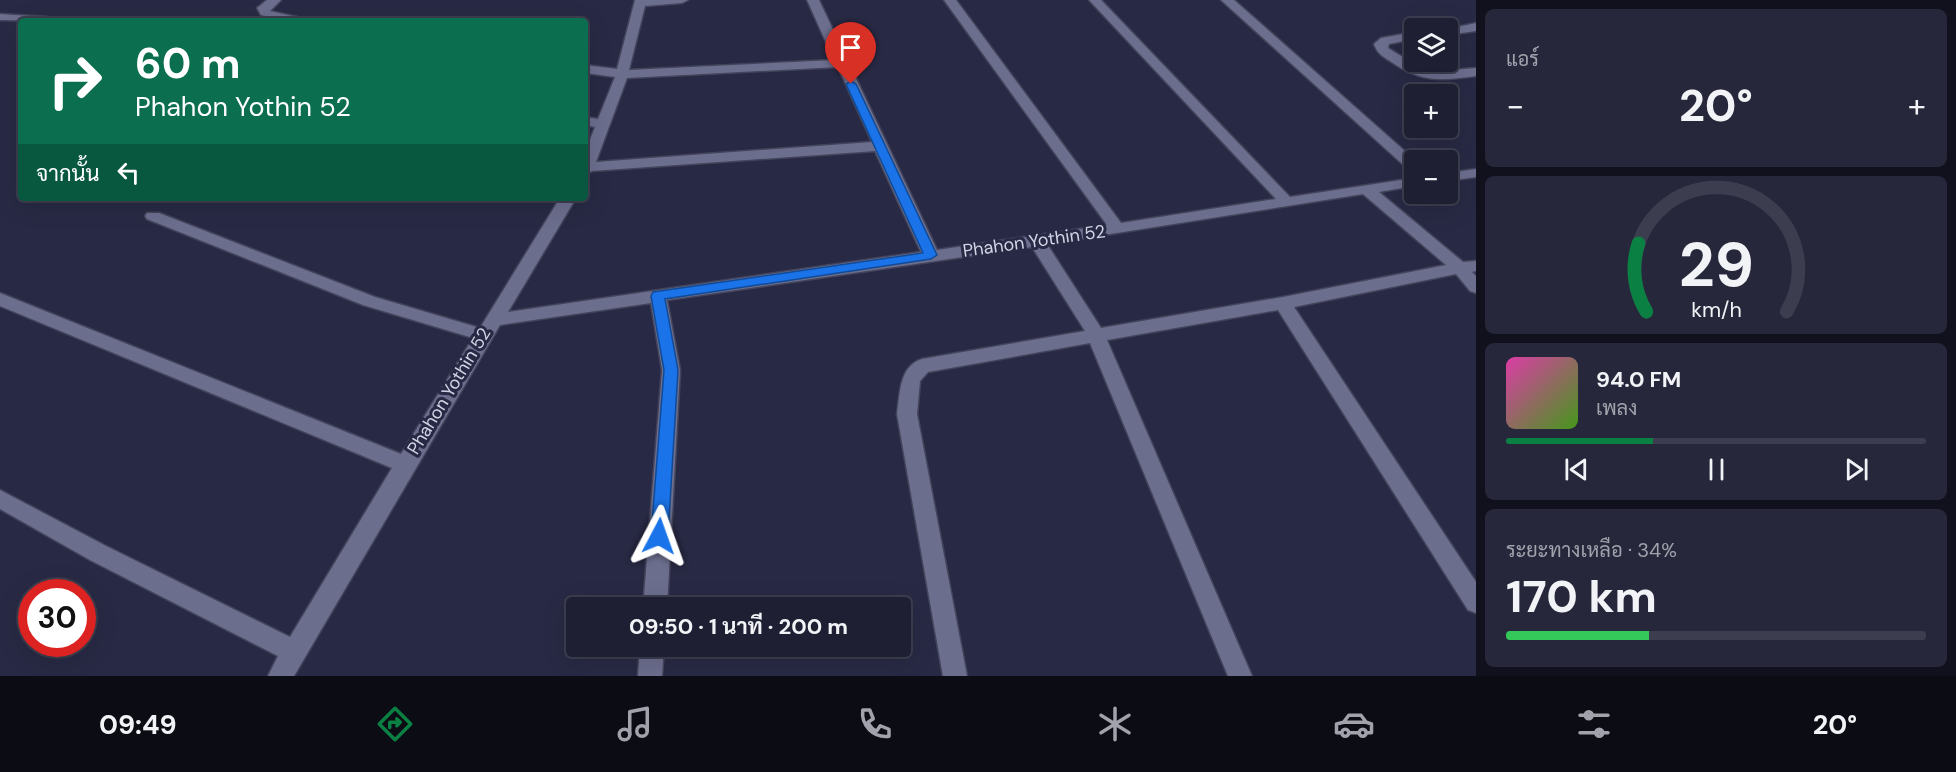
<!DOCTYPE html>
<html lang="th">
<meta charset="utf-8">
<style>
body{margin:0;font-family:"DM Sans",Sarabun,sans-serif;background:#26273b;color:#f1f3f6;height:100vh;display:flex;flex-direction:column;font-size:22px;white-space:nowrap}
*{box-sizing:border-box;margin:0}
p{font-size:20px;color:#a1a2ac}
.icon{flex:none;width:33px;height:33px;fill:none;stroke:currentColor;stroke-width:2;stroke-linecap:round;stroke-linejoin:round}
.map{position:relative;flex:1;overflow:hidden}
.details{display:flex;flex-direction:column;gap:9px;padding:9px;background:#10111c;width:480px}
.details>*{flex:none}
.top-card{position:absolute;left:18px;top:18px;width:570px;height:183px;border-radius:6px;box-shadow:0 6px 24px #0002,0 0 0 2px #3c3d4e;background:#0b6e4f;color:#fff;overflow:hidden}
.buttons{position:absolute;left:1404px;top:18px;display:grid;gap:12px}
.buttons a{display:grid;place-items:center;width:54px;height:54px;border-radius:6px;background:#1e1f33;box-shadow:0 6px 24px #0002,0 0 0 2px #3c3d4e;font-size:30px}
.speed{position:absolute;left:18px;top:579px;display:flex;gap:12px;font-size:30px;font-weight:700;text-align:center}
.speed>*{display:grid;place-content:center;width:78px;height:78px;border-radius:50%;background:#1e1f33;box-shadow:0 6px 24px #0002,0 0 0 2px #3c3d4e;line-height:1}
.speed .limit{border:9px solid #d22;background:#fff;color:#111}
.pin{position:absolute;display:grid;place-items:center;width:51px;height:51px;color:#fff;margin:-62px -26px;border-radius:50% 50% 50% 0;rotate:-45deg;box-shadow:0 0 6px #0007}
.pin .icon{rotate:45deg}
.me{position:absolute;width:66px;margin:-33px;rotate:4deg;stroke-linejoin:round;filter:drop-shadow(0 0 4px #0008)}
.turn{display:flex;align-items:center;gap:21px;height:126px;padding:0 18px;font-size:27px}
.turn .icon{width:78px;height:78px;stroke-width:2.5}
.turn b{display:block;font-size:42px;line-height:51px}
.then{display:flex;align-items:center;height:57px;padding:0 18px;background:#0003;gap:12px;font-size:22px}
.big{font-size:45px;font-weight:700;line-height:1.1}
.details .tile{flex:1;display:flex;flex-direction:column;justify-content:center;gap:9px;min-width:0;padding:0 21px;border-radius:9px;background:#26273b}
.details .dial{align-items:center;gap:0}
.dial svg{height:156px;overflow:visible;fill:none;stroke:#3c3d4e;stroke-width:7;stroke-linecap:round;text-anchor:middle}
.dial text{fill:#f1f3f6;stroke:none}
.song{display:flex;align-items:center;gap:18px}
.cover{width:72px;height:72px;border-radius:9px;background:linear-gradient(135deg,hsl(320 70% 55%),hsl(100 70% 35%))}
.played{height:6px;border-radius:3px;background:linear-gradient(90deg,#0b8043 35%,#3c3d4e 35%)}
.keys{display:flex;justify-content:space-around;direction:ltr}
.heat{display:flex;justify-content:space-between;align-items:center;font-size:33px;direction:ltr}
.charge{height:9px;border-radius:4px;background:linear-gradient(90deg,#34c759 34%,#3c3d4e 0)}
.trip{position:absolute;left:566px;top:597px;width:345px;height:60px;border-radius:6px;background:#1e1f33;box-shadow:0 6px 24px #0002,0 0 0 2px #3c3d4e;font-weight:700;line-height:60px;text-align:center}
.tabs{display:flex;height:96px;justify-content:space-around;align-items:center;background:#0c0c14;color:#a1a2ac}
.tabs .icon{width:42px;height:42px}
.tabs .active{color:#0b8043}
.tabs b{font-size:27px;color:#f1f3f6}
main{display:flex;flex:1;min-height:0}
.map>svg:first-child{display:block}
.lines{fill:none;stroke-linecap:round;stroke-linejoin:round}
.street-casing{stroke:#43445b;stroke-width:3}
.street{fill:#6c6e8e;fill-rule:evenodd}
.route{fill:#1a73e8;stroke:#114b97;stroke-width:1.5}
.labels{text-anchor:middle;stroke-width:6;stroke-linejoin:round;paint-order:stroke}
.street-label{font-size:18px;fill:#d2d4e6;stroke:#282944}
</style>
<main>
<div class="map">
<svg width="1476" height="676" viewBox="0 0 1476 676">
<rect width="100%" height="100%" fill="#282944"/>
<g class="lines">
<defs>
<g id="street">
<path d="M267,0H281L270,11L306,19L308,21H286L261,15L257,8Z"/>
<path d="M635,0H688L682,3L645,6L629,70L834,60L807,0H819L937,250L1107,225L944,0H956L1121,223L1276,199L1089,0H1101L1290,197L1414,178V186L1379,192L1463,262L1476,261V271L1472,272L1476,276V293L1470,291L1456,274L1294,307L1476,582V613L1468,610L1278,310L1107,340L1252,676H1228L1090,343L928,372L920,381L917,414L967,676H943L897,414C900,394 899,366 922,359L1085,331L1032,247L667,300L680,370L667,608H643L662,370L651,303L500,325L294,676H268L278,656L90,560L0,509V490L106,546L290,637L392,468L0,306V293L401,454L473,338L363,305L147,219L145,216L147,213H159L375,297L480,328L560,198H576L508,312L921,252L875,151L592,171L585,175V152L595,127L585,125V117L598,119L615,77L585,73V65L617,69ZM838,67L872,142L596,162L627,78ZM1363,194L1446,265L1283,297L1101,328L1047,244Z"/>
<path d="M1221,0H1234L1415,160L1414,171L1409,170Z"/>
<path d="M0,14L47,17L53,21L0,20Z"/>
<path d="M1476,23V31L1448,35V29Z"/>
<path d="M1414,32V39L1389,44L1388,48L1427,72L1476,68V76C1440,81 1421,83 1390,61C1382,56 1377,53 1374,44L1381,38Z"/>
<path d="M1476,169V177L1448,181V173Z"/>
<path d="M640,646H664L662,676H638Z"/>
</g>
</defs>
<use href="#street" class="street-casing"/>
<use href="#street" class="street"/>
</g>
<path class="route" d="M851,81L856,84L937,255L931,259L665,299L678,370L668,536L665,541L659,543L654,541L651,536L664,370L651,296L653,292L923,253L846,84Z"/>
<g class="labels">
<g class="street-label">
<text transform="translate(1034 241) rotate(-8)" y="6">Phahon Yothin 52</text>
<text transform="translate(449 391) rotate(-59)" y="6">Phahon Yothin 52</text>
</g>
</g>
</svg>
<div class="buttons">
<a><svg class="icon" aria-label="layers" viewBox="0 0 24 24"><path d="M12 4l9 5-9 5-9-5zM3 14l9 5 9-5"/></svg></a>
<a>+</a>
<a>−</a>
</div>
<div class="speed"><div class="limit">30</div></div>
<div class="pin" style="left:851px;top:84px;background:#d93025"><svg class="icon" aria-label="arrive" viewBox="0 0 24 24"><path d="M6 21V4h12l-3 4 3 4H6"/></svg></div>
<svg class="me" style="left:659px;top:536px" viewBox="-20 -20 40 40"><path d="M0-17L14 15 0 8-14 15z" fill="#1a73e8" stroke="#fff" stroke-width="4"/></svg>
<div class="trip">09:50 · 1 นาที · 200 m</div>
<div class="top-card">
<div class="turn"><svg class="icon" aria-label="right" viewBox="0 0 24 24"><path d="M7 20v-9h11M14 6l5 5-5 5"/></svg><div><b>60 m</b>Phahon Yothin 52</div></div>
<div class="then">จากนั้น<svg class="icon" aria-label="left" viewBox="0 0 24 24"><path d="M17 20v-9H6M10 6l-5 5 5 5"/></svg></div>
</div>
</div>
<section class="details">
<div class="tile"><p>แอร์</p>
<div class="heat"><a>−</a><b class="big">20°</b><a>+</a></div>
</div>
<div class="tile dial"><svg viewBox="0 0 100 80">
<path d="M14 69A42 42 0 1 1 86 69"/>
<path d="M14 69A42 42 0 0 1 10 34" stroke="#0b8043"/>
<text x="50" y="56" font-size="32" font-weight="700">29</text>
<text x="50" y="72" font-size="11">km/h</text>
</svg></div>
<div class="tile">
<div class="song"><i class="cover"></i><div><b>94.0 FM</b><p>เพลง</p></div></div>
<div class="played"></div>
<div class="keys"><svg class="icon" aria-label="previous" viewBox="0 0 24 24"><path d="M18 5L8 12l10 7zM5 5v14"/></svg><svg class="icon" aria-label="pause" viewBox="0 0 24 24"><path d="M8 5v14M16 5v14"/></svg><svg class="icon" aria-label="next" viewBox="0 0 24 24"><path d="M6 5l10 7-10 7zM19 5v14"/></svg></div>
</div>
<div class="tile"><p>ระยะทางเหลือ · 34%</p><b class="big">170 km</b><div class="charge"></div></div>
</section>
</main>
<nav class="tabs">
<b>09:49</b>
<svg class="icon active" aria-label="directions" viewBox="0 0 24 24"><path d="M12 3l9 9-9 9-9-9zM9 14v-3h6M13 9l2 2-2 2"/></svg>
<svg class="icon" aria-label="music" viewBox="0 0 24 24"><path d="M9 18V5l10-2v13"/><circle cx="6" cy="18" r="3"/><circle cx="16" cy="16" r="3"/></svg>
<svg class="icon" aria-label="phone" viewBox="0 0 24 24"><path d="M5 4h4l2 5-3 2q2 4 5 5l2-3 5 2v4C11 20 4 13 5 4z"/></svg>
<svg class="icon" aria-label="climate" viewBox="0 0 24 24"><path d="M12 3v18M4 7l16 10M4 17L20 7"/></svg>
<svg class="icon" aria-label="car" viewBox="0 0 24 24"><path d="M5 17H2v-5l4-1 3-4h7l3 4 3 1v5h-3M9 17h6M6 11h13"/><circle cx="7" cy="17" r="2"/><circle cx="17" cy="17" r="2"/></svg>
<svg class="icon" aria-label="filters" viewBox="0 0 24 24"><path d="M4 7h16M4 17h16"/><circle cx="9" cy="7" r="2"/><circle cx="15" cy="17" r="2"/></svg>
<b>20°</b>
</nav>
